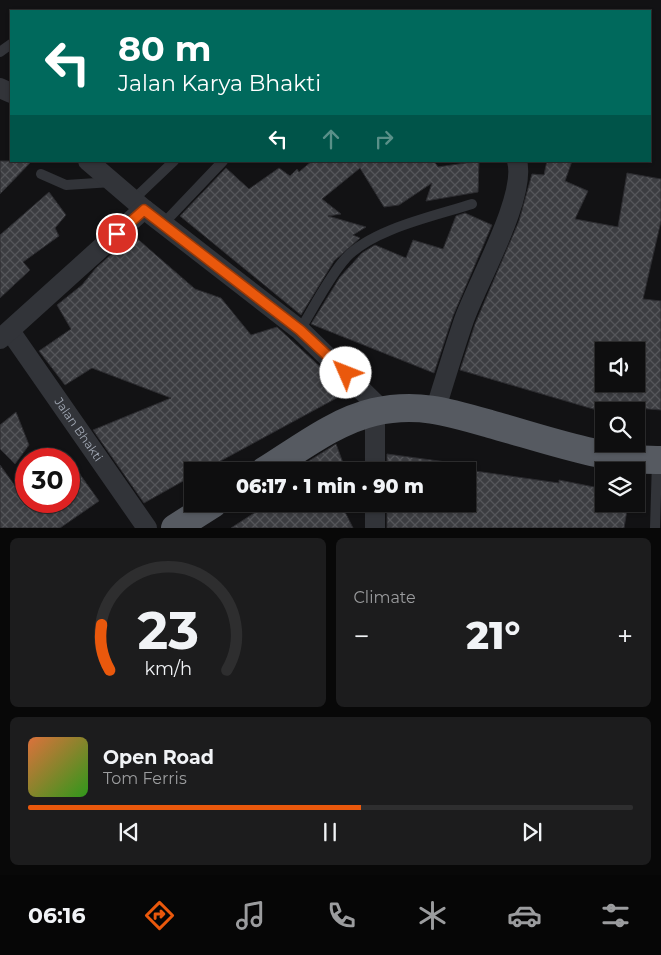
<!DOCTYPE html>
<meta charset="utf-8">
<style>
body{margin:0;font-family:Montserrat,sans-serif;background:#1c1c1d;color:#f1f3f6;height:100vh;display:flex;flex-direction:column;font-size:19px;white-space:nowrap}
*{box-sizing:border-box;margin:0}
p{font-size:16px;color:#9b9c9e}
.icon{flex:none;width:28px;height:28px;fill:none;stroke:currentColor;stroke-width:2;stroke-linecap:round;stroke-linejoin:round}
.map{position:relative;height:528px;overflow:hidden}
.drawer{display:flex;flex-direction:column;gap:10px;padding:10px;background:#080808;flex:1}
.drawer>*{flex:none}
.top-card{position:absolute;left:10px;top:10px;width:641px;height:152px;border-radius:0px;box-shadow:0 1px 4px #0004,0 0 0 1px #2e2e2f;background:#00695c;color:#fff;overflow:hidden}
.controls{position:absolute;left:595px;top:342px;display:grid;gap:10px}
.controls a{display:grid;place-items:center;width:50px;height:50px;border-radius:0px;background:#0e0e0f;box-shadow:0 1px 4px #0004,0 0 0 1px #2e2e2f;font-size:25px}
.speed{position:absolute;left:15px;top:448px;display:flex;gap:10px;font-size:25px;font-weight:700;text-align:center}
.speed>*{display:grid;place-content:center;width:65px;height:65px;border-radius:50%;background:#0e0e0f;box-shadow:0 1px 4px #0004,0 0 0 1px #2e2e2f;line-height:1}
.speed .limit{border:8px solid #d22;background:#fff;color:#111}
.pin{position:absolute;display:grid;place-items:center;width:42px;height:42px;color:#fff;margin:-21px;border:2px solid #fff;border-radius:50%;box-shadow:0 1px 5px #0007}
.me{position:absolute;width:55px;margin:-28px;rotate:314deg;stroke-linejoin:round;filter:drop-shadow(0 0 4px #0008)}
.turn{display:flex;align-items:center;gap:18px;height:105px;padding:0 25px;font-size:22px}
.turn .icon{width:65px;height:65px;stroke-width:2.5}
.turn b{display:block;font-size:35px;line-height:42px}
.lanes{display:flex;align-items:center;height:48px;padding:0 25px;background:#0003;justify-content:center;gap:25px;direction:ltr}
.lanes .off{opacity:.35}
.big{font-size:38px;font-weight:800;line-height:1.1}
.drawer .tile{flex:1;display:flex;flex-direction:column;justify-content:center;gap:8px;min-width:0;padding:0 18px;border-radius:8px;background:#1c1c1d}
.drawer .dial{align-items:center;gap:0}
.dial svg{height:130px;overflow:visible;fill:none;stroke:#2e2e2f;stroke-width:7;stroke-linecap:round;text-anchor:middle}
.dial text{fill:#f1f3f6;stroke:none}
.song{display:flex;align-items:center;gap:15px}
.cover{width:60px;height:60px;border-radius:8px;background:linear-gradient(135deg,hsl(20 70% 55%),hsl(110 70% 35%))}
.played{height:5px;border-radius:2px;background:linear-gradient(90deg,#ea580c 55%,#2e2e2f 55%)}
.keys{display:flex;justify-content:space-around;direction:ltr}
.heat{display:flex;justify-content:space-between;align-items:center;font-size:28px;direction:ltr}
.drawer .tiles{flex:1;display:grid;gap:10px;grid-template-columns:1fr 1fr}
.tile:last-child{grid-column:span 2}
.trip{position:absolute;left:184px;top:462px;width:292px;height:50px;border-radius:0px;background:#0e0e0f;box-shadow:0 1px 4px #0004,0 0 0 1px #2e2e2f;font-weight:800;line-height:50px;text-align:center}
.tab-bar{display:flex;height:80px;justify-content:space-around;align-items:center;background:#060606;color:#9b9c9e}
.tab-bar .icon{width:35px;height:35px}
.tab-bar .current{color:#ea580c}
.tab-bar b{font-size:22px;color:#f1f3f6}
.map>svg:first-child{display:block}
.building{fill:url(#building-cross-hatch);stroke:#2c2c30;fill-rule:evenodd}
.lines{fill:none;stroke-linecap:round;stroke-linejoin:round}
.service{stroke:#323439;stroke-width:10}
.minor{stroke:#323439;stroke-width:20}
.trunk{stroke:#565a61;stroke-width:28}
.route-casing{stroke:#983908;stroke-width:12}
.route{stroke:#ea580c;stroke-width:9}
.labels{text-anchor:middle;stroke-width:5;stroke-linejoin:round;paint-order:stroke}
.street-label{font-size:12px;fill:#a2a9b5;stroke:#0d0d0f}
</style>
<div class="map">
<svg width="661" height="528" viewBox="0 0 661 528">
<defs>
<pattern id="building-cross-hatch" width="8" height="8" patternUnits="userSpaceOnUse" patternTransform="scale(1.25)"><rect width="8" height="8" fill="#3c3d41"/><path d="M0 0l8 8M0 8l8-8" fill="none" stroke="#55565a"/></pattern>
</defs>
<rect width="100%" height="100%" fill="#121214"/>
<g class="building">
<path d="M0,161H32L0,194Z"/>
<path d="M312,161H434L438,167L479,161L478,192L426,201L432,183L399,205L384,207L360,168L322,199L341,214L328,216L366,227L353,235L360,238L334,261L301,315L180,216L226,168L249,189L279,168L290,176L297,169L299,172Z"/>
<path d="M547,161H572L565,181L588,191L575,219L618,227L627,173L661,179V221L643,299L661,301V410L637,408L636,411H600L460,370L475,324L519,221L532,174L544,175ZM604,351H636V384H604Z"/>
<path d="M49,192L66,215L55,228L59,236L23,262L30,270L0,298V235Z"/>
<path d="M465,213L492,225L453,316L434,373L311,324L340,277L362,253L375,245L406,258L413,240L443,249L456,216Z"/>
<path d="M133,235L195,289L221,298L251,335L277,327L340,385L344,394L202,471H192V476L144,503L93,430L171,398L92,368L65,385L39,351L71,329L57,305L82,285L96,268Z"/>
<path d="M16,412L29,445L15,464L0,449V425Z"/>
<path d="M336,444L346,471H293L312,459Z"/>
<path d="M387,454L461,464V469L559,483V480L604,489V504H628L624,528H387V504H468V471H387Z"/>
<path d="M69,459L99,501L60,528H0V465L26,501H69Z"/>
<path d="M268,504H345V512L353,528H231Z"/>
</g>
<g class="lines">
<g class="service">
<path d="M0,52L11,44"/>
<path d="M41,174L66,185L112,182"/>
<path d="M133,200L174,161"/>
<path d="M163,224L223,161"/>
<path d="M300,330C313,309 330,275 346,258C372,229 435,216 472,204"/>
<path d="M655,528L657,461"/>
</g>
<g class="minor">
<path d="M0,88L11,93"/>
<path d="M88,161L144,209L300,330L383,411"/>
<path id="s1" d="M10,331L147,528"/>
<path d="M0,339L144,209"/>
<path d="M436,408C445,379 454,349 464,320C477,283 527,196 517,161"/>
<path d="M375,411V471"/>
<path d="M375,504V528"/>
</g>
<g class="trunk">
<path d="M264,471C298,450 335,421 374,412C417,402 449,412 490,424C545,439 604,461 661,460"/>
<path d="M175,528L213,504"/>
</g>
</g>
<g class="lines">
<defs>
<path id="route" d="M117,234L144,210L300,330L346,373"/>
</defs>
<use href="#route" class="route-casing"/>
<use href="#route" class="route"/>
</g>
<g class="labels">
<g class="street-label">
<text dy="4" stroke="none"><textPath href="#s1" startOffset="120">Jalan Bhakti</textPath></text>
</g>
</g>
</svg>
<div class="controls">
<a><svg class="icon" aria-label="sound" viewBox="0 0 24 24"><path d="M4 9h4l5-4v14l-5-4H4zM17 9q2 3 0 6"/></svg></a>
<a><svg class="icon" aria-label="search" viewBox="0 0 24 24"><circle cx="10" cy="10" r="6"/><path d="M15 15l6 6"/></svg></a>
<a><svg class="icon" aria-label="layers" viewBox="0 0 24 24"><path d="M12 4l9 5-9 5-9-5zM3 14l9 5 9-5"/></svg></a>
</div>
<div class="speed"><div class="limit">30</div></div>
<div class="pin" style="left:117px;top:234px;background:#d93025"><svg class="icon" aria-label="arrive" viewBox="0 0 24 24"><path d="M6 21V4h12l-3 4 3 4H6"/></svg></div>
<svg class="me" style="left:346px;top:373px" viewBox="-20 -20 40 40"><circle r="19" fill="#fff"/><path d="M0-13L10 11 0 6-10 11z" fill="#ea580c"/></svg>
<div class="trip">06:17 · 1 min · 90 m</div>
<div class="top-card">
<div class="turn"><svg class="icon" aria-label="left" viewBox="0 0 24 24"><path d="M17 20v-9H6M10 6l-5 5 5 5"/></svg><div><b>80 m</b>Jalan Karya Bhakti</div></div>
<div class="lanes"><svg class="icon" aria-label="left" viewBox="0 0 24 24"><path d="M17 20v-9H6M10 6l-5 5 5 5"/></svg><svg class="icon off" aria-label="ahead" viewBox="0 0 24 24"><path d="M12 20V5M6 11l6-6 6 6"/></svg><svg class="icon off" aria-label="right" viewBox="0 0 24 24"><path d="M7 20v-9h11M14 6l5 5-5 5"/></svg></div>
</div>
</div>
<section class="drawer">
<div class="tiles">
<div class="tile dial"><svg viewBox="0 0 100 80">
<path d="M14 69A42 42 0 1 1 86 69"/>
<path d="M14 69A42 42 0 0 1 9 41" stroke="#ea580c"/>
<text x="50" y="56" font-size="32" font-weight="700">23</text>
<text x="50" y="72" font-size="11">km/h</text>
</svg></div>
<div class="tile"><p>Climate</p>
<div class="heat"><a>−</a><b class="big">21°</b><a>+</a></div>
</div>
<div class="tile">
<div class="song"><i class="cover"></i><div><b>Open Road</b><p>Tom Ferris</p></div></div>
<div class="played"></div>
<div class="keys"><svg class="icon" aria-label="previous" viewBox="0 0 24 24"><path d="M18 5L8 12l10 7zM5 5v14"/></svg><svg class="icon" aria-label="pause" viewBox="0 0 24 24"><path d="M8 5v14M16 5v14"/></svg><svg class="icon" aria-label="next" viewBox="0 0 24 24"><path d="M6 5l10 7-10 7zM19 5v14"/></svg></div>
</div>
</div>
</section>
<nav class="tab-bar">
<b>06:16</b>
<svg class="icon current" aria-label="directions" viewBox="0 0 24 24"><path d="M12 3l9 9-9 9-9-9zM9 14v-3h6M13 9l2 2-2 2"/></svg>
<svg class="icon" aria-label="music" viewBox="0 0 24 24"><path d="M9 18V5l10-2v13"/><circle cx="6" cy="18" r="3"/><circle cx="16" cy="16" r="3"/></svg>
<svg class="icon" aria-label="phone" viewBox="0 0 24 24"><path d="M5 4h4l2 5-3 2q2 4 5 5l2-3 5 2v4C11 20 4 13 5 4z"/></svg>
<svg class="icon" aria-label="climate" viewBox="0 0 24 24"><path d="M12 3v18M4 7l16 10M4 17L20 7"/></svg>
<svg class="icon" aria-label="car" viewBox="0 0 24 24"><path d="M5 17H2v-5l4-1 3-4h7l3 4 3 1v5h-3M9 17h6M6 11h13"/><circle cx="7" cy="17" r="2"/><circle cx="17" cy="17" r="2"/></svg>
<svg class="icon" aria-label="filters" viewBox="0 0 24 24"><path d="M4 7h16M4 17h16"/><circle cx="9" cy="7" r="2"/><circle cx="15" cy="17" r="2"/></svg>
</nav>
